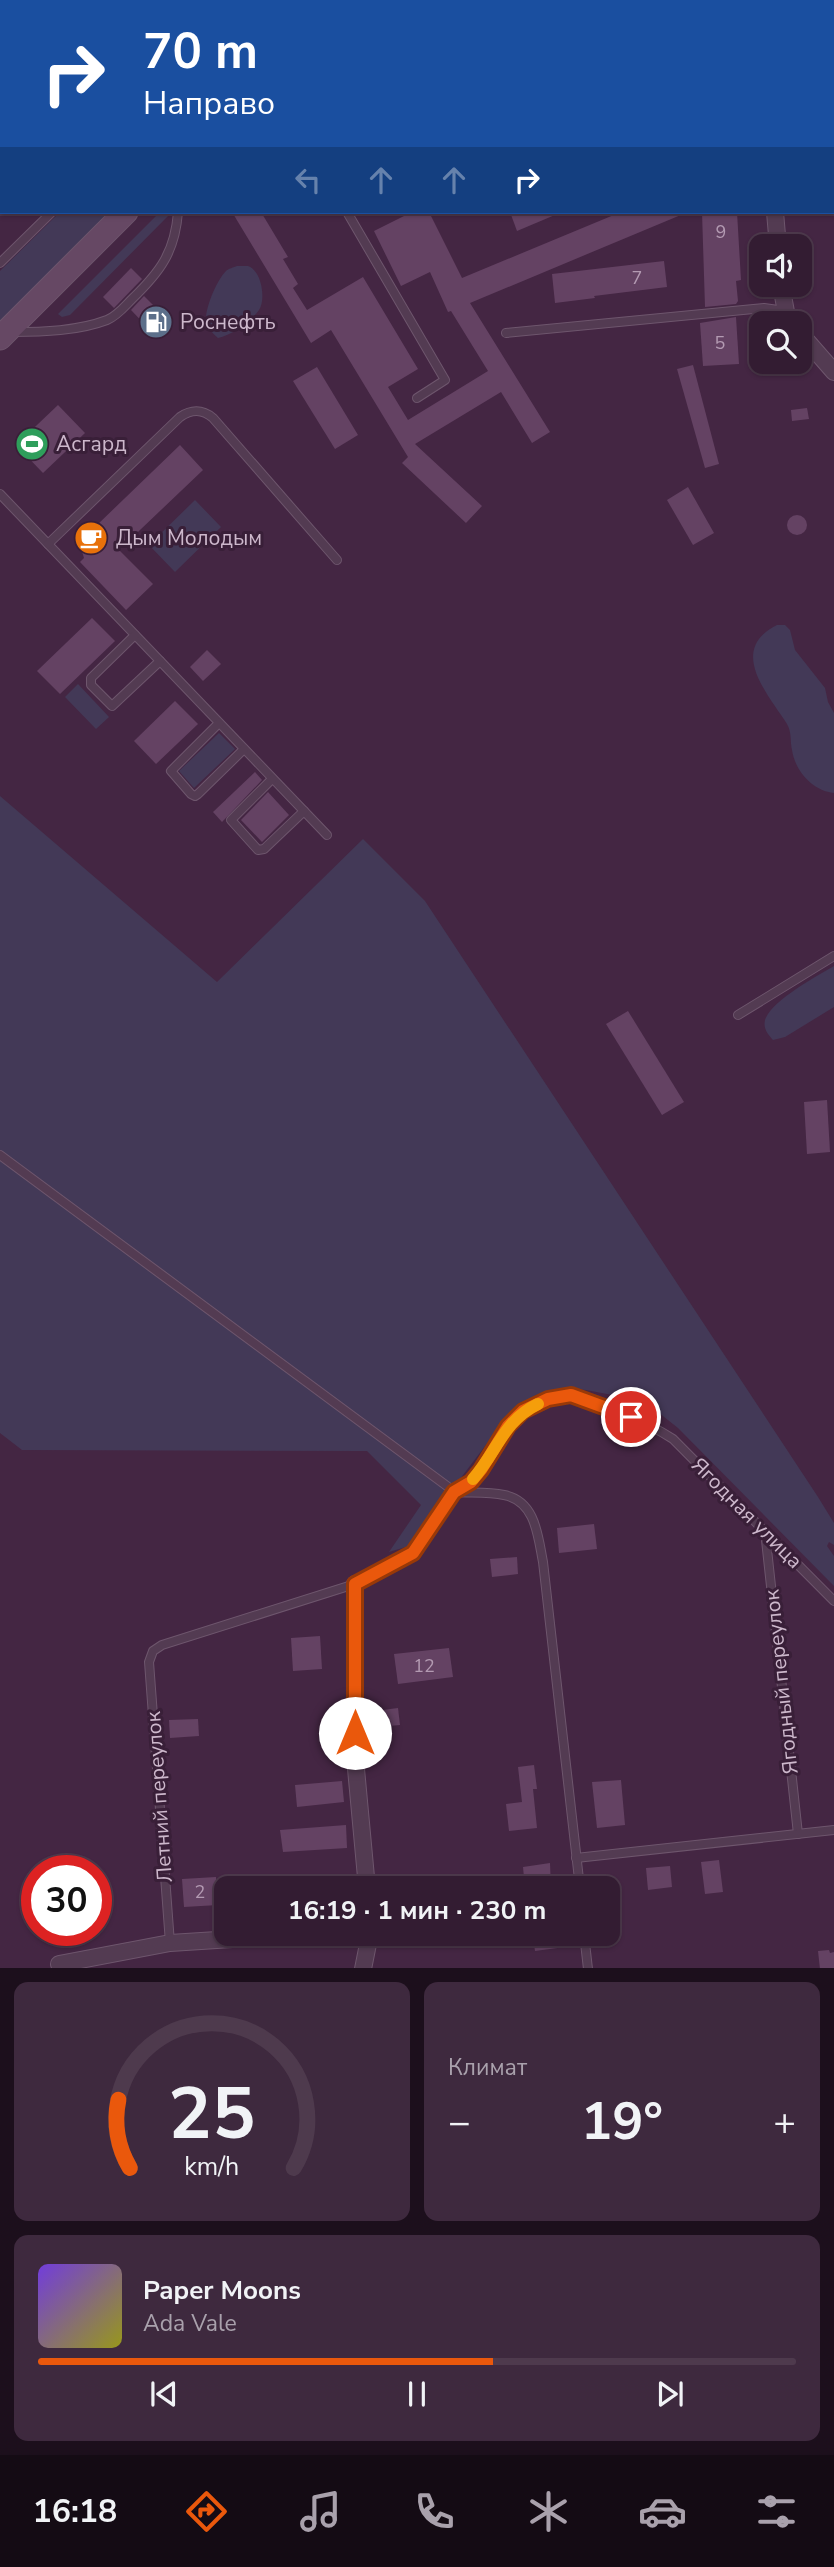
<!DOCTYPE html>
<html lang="ru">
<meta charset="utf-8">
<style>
body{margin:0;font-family:"Nunito Sans",sans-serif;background:#3e293e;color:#f1f3f6;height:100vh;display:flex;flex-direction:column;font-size:26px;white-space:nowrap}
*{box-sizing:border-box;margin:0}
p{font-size:23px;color:#a9a1ac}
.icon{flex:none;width:38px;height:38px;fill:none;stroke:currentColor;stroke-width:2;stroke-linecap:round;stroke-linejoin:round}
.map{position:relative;height:1968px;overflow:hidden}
.panel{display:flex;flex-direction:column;gap:14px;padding:14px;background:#1c0f1c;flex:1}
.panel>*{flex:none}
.top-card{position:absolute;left:0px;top:0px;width:835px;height:214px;box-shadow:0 2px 5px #0004,0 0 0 2px #4e3a4d;background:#1a4fa0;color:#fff;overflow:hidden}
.buttons{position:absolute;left:749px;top:234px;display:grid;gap:14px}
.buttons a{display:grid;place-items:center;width:63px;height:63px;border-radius:14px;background:#331c32;box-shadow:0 2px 5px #0004,0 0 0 2px #4e3a4d;font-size:35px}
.speed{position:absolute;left:21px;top:1855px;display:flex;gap:14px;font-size:35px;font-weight:700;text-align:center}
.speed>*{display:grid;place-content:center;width:91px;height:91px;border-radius:50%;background:#331c32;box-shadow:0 2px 5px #0004,0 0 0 2px #4e3a4d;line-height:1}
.speed .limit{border:10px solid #d22;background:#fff;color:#111}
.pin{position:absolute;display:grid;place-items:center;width:60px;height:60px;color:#fff;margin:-30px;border:4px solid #fff;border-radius:50%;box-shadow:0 2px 7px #0007}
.me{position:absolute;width:77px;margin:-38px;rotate:0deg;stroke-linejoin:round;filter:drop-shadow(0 0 5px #0008)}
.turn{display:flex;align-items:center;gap:24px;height:147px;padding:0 28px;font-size:32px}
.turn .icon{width:91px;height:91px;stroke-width:2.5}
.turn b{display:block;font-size:49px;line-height:60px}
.lanes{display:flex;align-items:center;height:66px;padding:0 28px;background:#0003;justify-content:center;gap:35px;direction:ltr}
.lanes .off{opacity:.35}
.big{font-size:52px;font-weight:700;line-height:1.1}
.panel .card{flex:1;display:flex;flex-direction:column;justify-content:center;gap:10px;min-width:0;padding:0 24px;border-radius:14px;background:#3e293e}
.panel .dial{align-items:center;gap:0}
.dial svg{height:182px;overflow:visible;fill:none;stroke:#4e3a4d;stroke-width:7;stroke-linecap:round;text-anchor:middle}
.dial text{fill:#f1f3f6;stroke:none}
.song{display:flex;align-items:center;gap:21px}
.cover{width:84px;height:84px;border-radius:10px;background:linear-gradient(135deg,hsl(260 70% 55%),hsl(60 70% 35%))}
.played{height:7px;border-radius:4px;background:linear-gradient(90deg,#ea580c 60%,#4e3a4d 60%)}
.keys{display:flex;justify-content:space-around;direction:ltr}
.heat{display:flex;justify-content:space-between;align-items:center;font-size:38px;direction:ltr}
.panel .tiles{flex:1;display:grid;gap:14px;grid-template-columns:1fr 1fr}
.card:last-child{grid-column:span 2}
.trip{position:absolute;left:214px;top:1876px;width:406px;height:70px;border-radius:14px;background:#331c32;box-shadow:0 2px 5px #0004,0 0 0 2px #4e3a4d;font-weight:700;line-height:70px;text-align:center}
.dock{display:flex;height:112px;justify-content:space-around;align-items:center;background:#140b14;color:#a9a1ac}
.dock .icon{width:49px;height:49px}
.dock .active{color:#ea580c}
.dock b{font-size:32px;color:#f1f3f6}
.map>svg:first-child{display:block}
.green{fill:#433957}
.building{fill:#644263}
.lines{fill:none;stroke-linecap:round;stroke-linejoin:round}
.service-casing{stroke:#6e566d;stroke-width:10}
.minor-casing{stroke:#6e566d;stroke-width:18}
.secondary-casing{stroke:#6e566d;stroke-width:25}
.service{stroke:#533b52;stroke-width:8}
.minor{stroke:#533b52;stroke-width:16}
.secondary{stroke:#664864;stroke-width:23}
.route-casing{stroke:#983908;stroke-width:18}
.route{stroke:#ea580c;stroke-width:12}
.slow{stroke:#f59e0b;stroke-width:12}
.labels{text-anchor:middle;stroke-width:6;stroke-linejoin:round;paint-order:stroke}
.number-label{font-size:18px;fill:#b39ab2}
.poi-label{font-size:21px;fill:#cdb8cc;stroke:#391f38;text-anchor:start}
.street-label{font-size:21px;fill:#cdb8cc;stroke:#391f38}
</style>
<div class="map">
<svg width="834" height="1969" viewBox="0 0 834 1969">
<rect width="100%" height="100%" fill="#442643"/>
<g class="green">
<path d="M60,212H113L0,324V271Z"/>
<path d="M160,212H172L70,315L62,317L58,314Z"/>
<path d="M237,266C239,266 245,266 248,266C262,271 266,300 259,310C251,322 231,335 218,338C212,333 207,327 206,319C206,306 217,280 226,271C228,269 234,267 237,266Z"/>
<path d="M195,500L221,527L175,572L149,545Z"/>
<path d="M777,625H785L790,630L795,650L825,688L828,702L834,713V793C813,791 795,771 792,750C790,741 792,733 787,724C768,694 727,650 777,625Z"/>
<path d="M78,684L109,717L96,729L65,697Z"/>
<path d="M219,733L235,749L194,788L179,771Z"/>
<path d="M0,796L217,982L363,839L425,901L818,1497L834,1523V1545L829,1542L827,1546L834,1556V1586L678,1428L644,1401L586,1390L562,1388L536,1395L514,1408L409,1546L389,1552L421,1505L367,1451L22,1450L0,1433Z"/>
<path d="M834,966V1007L785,1037L773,1040C768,1034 763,1029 765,1020C771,1001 817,976 834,966Z"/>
</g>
<g class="building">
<path d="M232,212H261L288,257L283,259L298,284L293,288L307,310L363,277L418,369L388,387L408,420L488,371L451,311L448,312L430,272L401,286L374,231L404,216L402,212H429L462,278L621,212H688L470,303L550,432L532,443L501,392L415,444L482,506L466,523L402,463L408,457L331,330L311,343Z"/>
<path d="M510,212H562L517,231Z"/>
<path d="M702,212H737L741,280L736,281L738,301L736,304L705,307Z"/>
<path d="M664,261L667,287L594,296L595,298L555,303L552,274Z"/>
<path d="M131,268L142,279L114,308L103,297Z"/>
<path d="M144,296L168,320L154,334L131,310Z"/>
<path d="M736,317L739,364L703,366L700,323Z"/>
<path d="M693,365L719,464L705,468L677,369Z"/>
<path d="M317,367L358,435L335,449L293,381Z"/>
<path d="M58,405L85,433L43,473L16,445Z"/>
<path d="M807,408L809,419L792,421L791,410Z"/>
<path d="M180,445L203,470L119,550L153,584L126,610L80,562L84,558L80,545L97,527L96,526Z"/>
<path d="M688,487L714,533L693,545L667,500Z"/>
<circle cx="797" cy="525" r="10"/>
<path d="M92,618L115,641L60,694L37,671Z"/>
<path d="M207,650L221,664L203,681L190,667Z"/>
<path d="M175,701L198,724L156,764L134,741Z"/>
<path d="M255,772L262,780L222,822L213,812Z"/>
<path d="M268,792L289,815L262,842L241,820Z"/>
<path d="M628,1011L684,1102L662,1115L606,1024Z"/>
<path d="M827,1100L830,1152L807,1154L804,1102Z"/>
<path d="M594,1524L597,1549L559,1553L557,1528Z"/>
<path d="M517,1557L518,1574L492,1577L490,1559Z"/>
<path d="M320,1636L322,1669L293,1671L291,1638Z"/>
<path d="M449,1648L453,1677L398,1684L394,1654Z"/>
<path d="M398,1708L400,1725L377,1727L375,1711Z"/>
<path d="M198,1719L199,1736L170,1738L169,1720Z"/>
<path d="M534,1765L537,1789H533L537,1828L509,1831L506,1804L522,1802L518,1767Z"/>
<path d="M621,1780L625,1825L597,1828L592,1782Z"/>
<path d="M342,1781L344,1802L297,1807L295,1785Z"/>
<path d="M346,1825L347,1848L283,1852L280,1830Z"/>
<path d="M719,1860L723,1892L705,1894L701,1862Z"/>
<path d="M550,1863L551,1888H525L523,1867Z"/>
<path d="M670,1866L672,1887L648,1890L646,1868Z"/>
<path d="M216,1877L218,1905L184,1907L182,1879Z"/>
<path d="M563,1934L565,1947L535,1951L533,1938Z"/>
<path d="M829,1950L830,1953L834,1952V1969H820L818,1951Z"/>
</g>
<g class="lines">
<defs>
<g id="service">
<path d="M191,0L192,2"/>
<path d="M482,0V2"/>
<path d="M347,212L445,380L417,398"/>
<path d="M0,263L52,212"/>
<path d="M12,332C43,332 78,331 107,320C117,316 124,307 132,299C160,272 175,252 178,212"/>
<path d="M506,333L764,308L785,311"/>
<path d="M0,494L327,835"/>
<path d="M48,544L180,417C192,409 202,409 213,418L337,560"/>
<path d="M135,635L91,678V685L112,706L160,661"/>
<path d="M219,723L171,771L191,794L195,796L198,794L244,749"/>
<path d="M272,779L231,820L258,850L264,849L304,811"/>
<path d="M738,1015L834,956"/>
<path d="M0,1155L455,1492C486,1472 487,1452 508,1426C521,1409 547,1396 569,1396C591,1395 653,1426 673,1439L834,1601"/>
<path d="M765,1531L798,1834"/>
<path d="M576,1858L834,1830"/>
<path d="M584,1934L588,1969"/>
<path d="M170,1943L149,1662L153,1651L162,1645L355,1584L413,1553L455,1492C471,1493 489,1492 504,1495C536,1501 538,1537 543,1562L580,1888"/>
</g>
<g id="minor">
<path d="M250,0L251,2"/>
<path d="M775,212L778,247"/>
<path d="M781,285L786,312L793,324"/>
<path d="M800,333L834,372"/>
<path d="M355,1584V1758L367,1888"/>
<path d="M59,1964L170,1943L311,1934"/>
<path d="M363,1969L370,1934"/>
</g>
<g id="secondary">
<path d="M380,2L382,0"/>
<path d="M0,338L126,212"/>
</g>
</defs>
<use href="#service" class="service-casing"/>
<use href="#minor" class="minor-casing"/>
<use href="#secondary" class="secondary-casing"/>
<use href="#service" class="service"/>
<use href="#minor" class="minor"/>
<use href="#secondary" class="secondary"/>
</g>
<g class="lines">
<defs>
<path id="route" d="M355,1733V1584L413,1553L454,1492L471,1482L481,1470L508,1426L523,1411L548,1399L571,1395L631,1417"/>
</defs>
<use href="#route" class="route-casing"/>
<use href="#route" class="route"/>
<path class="slow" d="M473,1479C497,1452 503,1421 538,1404"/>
</g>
<defs>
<symbol id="fuel-disc" viewBox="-11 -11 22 22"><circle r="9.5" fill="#5c6f8a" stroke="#391f38"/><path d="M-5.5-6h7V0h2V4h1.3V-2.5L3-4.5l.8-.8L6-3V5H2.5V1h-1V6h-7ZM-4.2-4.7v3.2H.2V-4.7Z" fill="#fff"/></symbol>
<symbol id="stadium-disc" viewBox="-11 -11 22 22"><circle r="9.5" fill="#2e9e5b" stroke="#391f38"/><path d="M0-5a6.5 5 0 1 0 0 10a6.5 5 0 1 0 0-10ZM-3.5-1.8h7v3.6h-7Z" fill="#fff"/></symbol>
<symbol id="cafe-disc" viewBox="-11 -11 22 22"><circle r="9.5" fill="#e8710a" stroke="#391f38"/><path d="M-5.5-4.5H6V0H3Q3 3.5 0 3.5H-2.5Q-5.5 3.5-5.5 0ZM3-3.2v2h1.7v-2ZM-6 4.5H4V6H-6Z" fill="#fff"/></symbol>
</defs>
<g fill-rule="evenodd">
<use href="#fuel-disc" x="137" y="303" width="38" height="38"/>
<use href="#stadium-disc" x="13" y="425" width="38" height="38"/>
<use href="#cafe-disc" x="72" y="519" width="38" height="38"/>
</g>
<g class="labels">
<g class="number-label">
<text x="721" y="238">9</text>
<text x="637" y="284">7</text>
<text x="720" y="349">5</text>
<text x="424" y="1672">12</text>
<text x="200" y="1898">2</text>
</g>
<g class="poi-label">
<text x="180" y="329">Роснефть</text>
<text x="56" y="451">Асгард</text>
<text x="116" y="545">Дым Молодым</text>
</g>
<g class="street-label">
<text transform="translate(747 1513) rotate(45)" y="7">Ягодная улица</text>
<text transform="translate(781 1682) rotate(-96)" y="7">Ягодный переулок</text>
<text transform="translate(159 1797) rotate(-94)" y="7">Летний переулок</text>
</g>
</g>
</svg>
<div class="buttons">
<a><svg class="icon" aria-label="sound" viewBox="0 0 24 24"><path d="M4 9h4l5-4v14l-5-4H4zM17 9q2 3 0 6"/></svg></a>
<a><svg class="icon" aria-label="search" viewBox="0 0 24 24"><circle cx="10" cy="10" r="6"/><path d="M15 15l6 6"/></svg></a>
</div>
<div class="speed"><div class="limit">30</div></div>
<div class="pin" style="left:631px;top:1417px;background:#d93025"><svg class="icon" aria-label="arrive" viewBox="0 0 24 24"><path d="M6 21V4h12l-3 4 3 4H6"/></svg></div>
<svg class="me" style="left:355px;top:1733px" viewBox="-20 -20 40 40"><circle r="19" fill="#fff"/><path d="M0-13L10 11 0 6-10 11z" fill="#ea580c"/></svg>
<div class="trip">16:19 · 1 мин · 230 m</div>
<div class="top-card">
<div class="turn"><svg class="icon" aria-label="right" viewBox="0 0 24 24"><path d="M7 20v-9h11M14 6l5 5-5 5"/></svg><div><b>70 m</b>Направо</div></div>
<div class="lanes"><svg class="icon off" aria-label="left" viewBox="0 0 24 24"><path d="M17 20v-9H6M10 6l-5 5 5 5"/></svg><svg class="icon off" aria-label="ahead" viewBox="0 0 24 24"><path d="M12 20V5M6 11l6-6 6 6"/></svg><svg class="icon off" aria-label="ahead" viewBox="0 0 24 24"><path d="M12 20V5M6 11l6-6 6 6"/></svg><svg class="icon" aria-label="right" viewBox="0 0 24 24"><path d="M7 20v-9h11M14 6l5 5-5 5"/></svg></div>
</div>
</div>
<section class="panel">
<div class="tiles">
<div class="card dial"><svg viewBox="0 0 100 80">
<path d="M14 69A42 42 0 1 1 86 69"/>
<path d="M14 69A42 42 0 0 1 9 39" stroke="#ea580c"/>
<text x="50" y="56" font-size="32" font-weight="700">25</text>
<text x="50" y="72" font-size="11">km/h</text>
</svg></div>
<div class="card"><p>Климат</p>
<div class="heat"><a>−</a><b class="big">19°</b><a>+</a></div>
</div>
<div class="card">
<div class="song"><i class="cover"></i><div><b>Paper Moons</b><p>Ada Vale</p></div></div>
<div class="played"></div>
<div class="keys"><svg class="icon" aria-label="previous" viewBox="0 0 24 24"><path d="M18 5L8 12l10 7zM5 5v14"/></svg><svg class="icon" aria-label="pause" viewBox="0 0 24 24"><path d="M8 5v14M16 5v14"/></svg><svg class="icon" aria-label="next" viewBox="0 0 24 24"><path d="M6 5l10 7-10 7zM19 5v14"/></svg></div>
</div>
</div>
</section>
<nav class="dock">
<b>16:18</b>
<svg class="icon active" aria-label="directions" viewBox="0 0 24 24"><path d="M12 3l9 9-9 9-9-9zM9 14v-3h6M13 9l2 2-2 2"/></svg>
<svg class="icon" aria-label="music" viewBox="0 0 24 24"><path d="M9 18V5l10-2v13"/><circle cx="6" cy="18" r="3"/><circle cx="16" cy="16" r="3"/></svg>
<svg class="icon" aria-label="phone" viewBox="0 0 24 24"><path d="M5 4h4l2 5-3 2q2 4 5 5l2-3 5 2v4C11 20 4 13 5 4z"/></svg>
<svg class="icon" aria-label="climate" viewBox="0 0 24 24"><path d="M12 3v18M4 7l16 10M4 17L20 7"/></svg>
<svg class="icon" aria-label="car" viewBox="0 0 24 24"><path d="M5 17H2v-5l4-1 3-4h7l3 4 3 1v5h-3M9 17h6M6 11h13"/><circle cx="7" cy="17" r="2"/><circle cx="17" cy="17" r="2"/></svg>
<svg class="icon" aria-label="filters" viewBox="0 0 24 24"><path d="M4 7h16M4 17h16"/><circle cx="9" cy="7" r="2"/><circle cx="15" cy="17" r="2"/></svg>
</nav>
